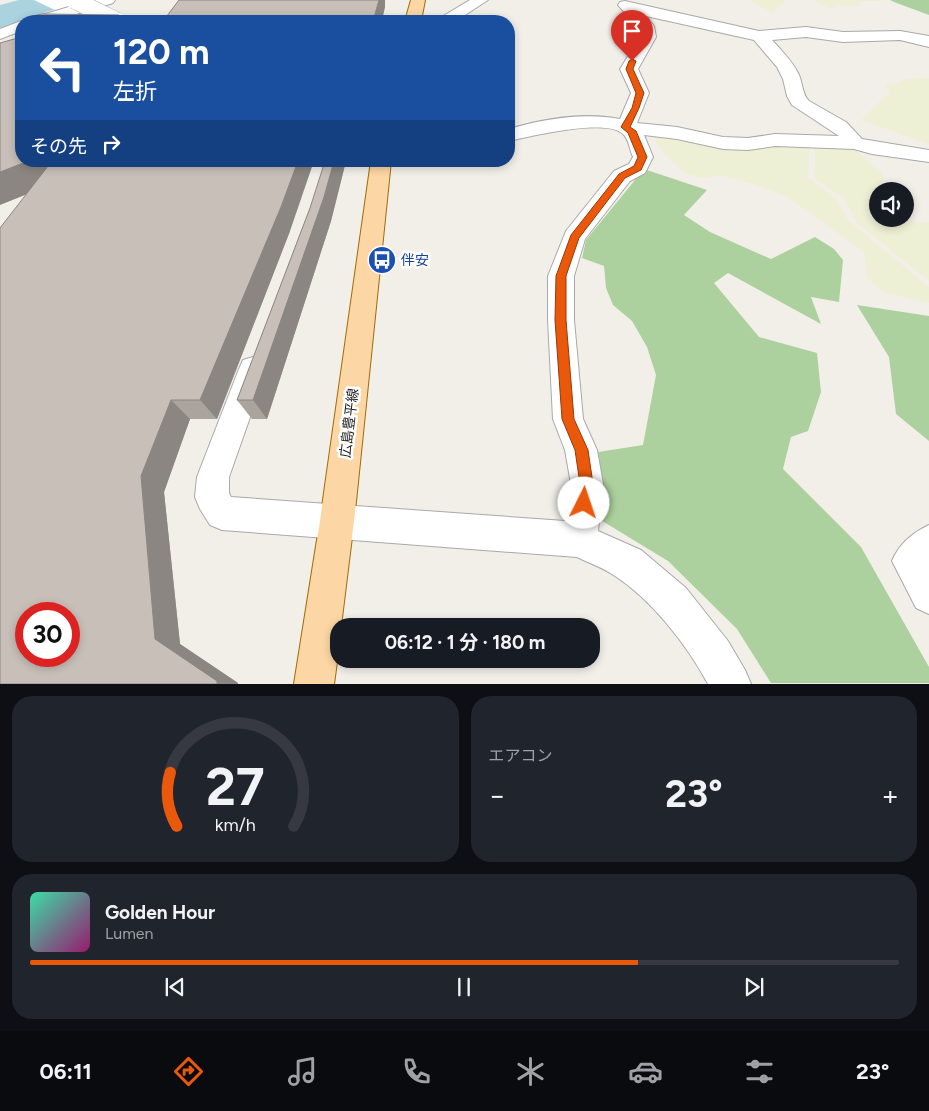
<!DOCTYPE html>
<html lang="ja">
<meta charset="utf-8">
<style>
body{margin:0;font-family:Figtree,"Noto Sans JP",sans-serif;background:#20242c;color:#f1f3f6;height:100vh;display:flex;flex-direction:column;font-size:19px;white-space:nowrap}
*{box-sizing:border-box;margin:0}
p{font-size:16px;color:#9ea1a6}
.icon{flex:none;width:28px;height:28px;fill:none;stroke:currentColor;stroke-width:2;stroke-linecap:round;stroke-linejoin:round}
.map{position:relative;height:684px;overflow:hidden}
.side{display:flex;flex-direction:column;gap:12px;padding:12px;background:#0d0f14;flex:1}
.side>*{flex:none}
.banner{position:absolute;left:15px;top:15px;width:500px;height:152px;border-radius:20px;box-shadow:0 2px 8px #0003;background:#1a4fa0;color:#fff;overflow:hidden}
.controls{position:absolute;left:869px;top:182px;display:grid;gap:10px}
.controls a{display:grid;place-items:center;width:45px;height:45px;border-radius:50%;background:#171b24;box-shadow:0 2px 8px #0003;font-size:25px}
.speed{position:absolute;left:15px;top:602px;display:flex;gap:10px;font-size:25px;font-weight:700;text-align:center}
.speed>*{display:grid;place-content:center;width:65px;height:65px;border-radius:50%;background:#171b24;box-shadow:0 2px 8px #0003;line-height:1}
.speed .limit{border:8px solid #d22;background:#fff;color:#111}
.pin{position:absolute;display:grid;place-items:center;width:42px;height:42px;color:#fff;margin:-51px -21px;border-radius:50% 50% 50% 0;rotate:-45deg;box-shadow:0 0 5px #0007}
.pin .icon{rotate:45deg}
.me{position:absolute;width:55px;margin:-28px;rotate:4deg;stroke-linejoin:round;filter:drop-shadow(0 0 4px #0008)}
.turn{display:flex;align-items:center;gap:18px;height:105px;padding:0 15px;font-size:22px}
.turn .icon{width:65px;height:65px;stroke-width:2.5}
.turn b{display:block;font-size:35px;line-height:42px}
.then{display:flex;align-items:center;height:48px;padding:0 15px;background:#0003;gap:10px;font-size:19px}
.big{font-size:38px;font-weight:700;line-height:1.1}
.side .tile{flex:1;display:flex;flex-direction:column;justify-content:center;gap:8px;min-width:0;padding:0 18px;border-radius:20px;background:#20242c}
.side .dial{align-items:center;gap:0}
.dial svg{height:130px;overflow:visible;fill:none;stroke:#363941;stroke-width:7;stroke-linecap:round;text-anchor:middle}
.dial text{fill:#f1f3f6;stroke:none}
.song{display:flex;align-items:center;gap:15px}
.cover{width:60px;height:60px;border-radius:8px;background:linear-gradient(135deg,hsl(160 70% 55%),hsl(320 70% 35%))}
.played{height:5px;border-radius:2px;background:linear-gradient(90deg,#ea580c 70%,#363941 70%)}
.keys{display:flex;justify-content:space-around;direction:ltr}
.heat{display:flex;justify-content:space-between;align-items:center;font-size:28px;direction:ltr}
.side .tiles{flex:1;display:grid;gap:12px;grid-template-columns:1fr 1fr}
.tile:last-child{grid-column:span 2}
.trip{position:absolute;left:330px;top:618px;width:270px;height:50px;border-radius:20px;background:#171b24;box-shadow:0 2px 8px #0003;font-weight:700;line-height:50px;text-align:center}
.dock{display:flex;height:80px;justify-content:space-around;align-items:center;background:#090b0e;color:#9ea1a6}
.dock .icon{width:35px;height:35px}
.dock .current{color:#ea580c}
.dock b{font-size:22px;color:#f1f3f6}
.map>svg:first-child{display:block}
.farmland{fill:#eef0d5}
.forest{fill:#add19e}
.water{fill:#aad3df}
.pier{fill:#fff}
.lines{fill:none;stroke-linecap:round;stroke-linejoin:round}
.minor-casing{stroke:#a9a9a9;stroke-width:2}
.major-casing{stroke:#a06b00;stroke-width:2}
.minor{fill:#fff;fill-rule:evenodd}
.major{fill:#fcd6a4;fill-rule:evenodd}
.minor-bridge-casing{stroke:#a9a9a9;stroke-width:18;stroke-linecap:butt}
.minor-bridge{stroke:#fff;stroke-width:17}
.wall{fill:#aba49e}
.shaded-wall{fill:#8b8681}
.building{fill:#c7bfb8;stroke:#8b8681;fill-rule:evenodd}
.route{fill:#ea580c;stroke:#983908}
.labels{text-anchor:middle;stroke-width:5;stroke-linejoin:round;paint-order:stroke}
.transit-label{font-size:14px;fill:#164399;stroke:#fff;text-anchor:start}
.street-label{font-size:14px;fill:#222;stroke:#fff}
</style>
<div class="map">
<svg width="929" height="684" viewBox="0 0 929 684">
<rect width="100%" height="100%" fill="#f2efe9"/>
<g class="farmland">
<path d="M749,0H786L772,13Z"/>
<path d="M814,0H883L884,1H860V6L836,5L835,9L828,8Z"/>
<path d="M929,78V144L861,120L890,92L885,84L899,83L905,79Z"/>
<path d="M651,133L810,147L808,178L836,198L848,220L929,287V303L883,292L867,278L864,252L786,196L757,185L719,175L705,178L685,174L662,151Z"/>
<path d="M815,147L854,149L883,174L885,191H878V219H905V215L913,222H929V281L856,222L844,198L815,179Z"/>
</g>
<g class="forest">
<path d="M890,0H929V15L894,2Z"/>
<path d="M644,169L707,190L684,215L710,232L771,259L815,237L834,249L843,260L839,302L811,297L821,324L728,273L714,283L759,337L817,353L821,392L808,431L791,437L783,469L861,547L929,667V683H771L737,629L668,561L594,516L592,453L643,445L656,375L647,347L632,321L613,305L606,288L604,266L582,258L586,240Z"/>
<path d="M857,305L929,316V441L896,414L889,357Z"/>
</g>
<path class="water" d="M19,0H97L49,11L0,29V5Z"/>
<path class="pier" d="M34,0H86L133,21H78Z"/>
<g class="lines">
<defs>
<g id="minor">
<path d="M92,0H115L113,3L53,21H29L32,18Z"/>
<path d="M470,0H488L456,21H437L440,18Z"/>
<path d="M625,1L759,31L806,27L843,32L900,31L929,36V47L900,40L843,42L806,37L772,40C782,51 793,62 799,75C803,84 802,94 809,101L846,122L862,139L929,150V162L872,154L854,149L775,146L748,150L723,149L677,139L644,135L653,157L645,173L630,181L585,239L574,276V320L583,419L597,450L603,484L598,531L641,550L686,588L728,641L745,670L751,684H708C687,645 652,600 615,576C604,568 589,563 577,557L222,530L210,525L200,509L195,497L197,477L239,369L243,360L253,357L263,360L267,369L229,477V493L231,497L565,521L571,484L565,450L553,419L548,320V276L566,231L614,171L629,164L633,157C630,151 629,140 624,135C610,117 530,136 509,141V129C543,119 584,112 620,119L631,93L620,69L640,37C637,21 627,16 618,5L620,2ZM646,16L754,40L777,67L783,79L787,96L792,105L839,136L775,134L748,138L723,137L677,127L637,123L649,93L638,69L656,37L654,26Z"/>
<path d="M21,21V31L0,39V29Z"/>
<path d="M929,525V614L916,608L892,561C899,544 912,533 929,525Z"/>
</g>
<g id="major">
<path d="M411,0H425L421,21H405Z"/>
<path d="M371,161H391L354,521L341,626H339V647L334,684H294L320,521Z"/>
</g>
</defs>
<use href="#minor" class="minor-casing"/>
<use href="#major" class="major-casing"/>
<use href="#minor" class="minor"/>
<use href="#major" class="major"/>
<defs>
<path id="minor-bridge" d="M74,0L117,21"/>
</defs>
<use href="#minor-bridge" class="minor-bridge-casing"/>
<use href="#minor-bridge" class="minor-bridge"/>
</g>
<g class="wall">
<path d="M0,43L290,231L217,419H190L164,492L180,644L238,683V684H0L26,195Z"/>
<path d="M334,161H346L331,221L267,419H252L237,400L310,208Z"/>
</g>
<g class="shaded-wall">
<path d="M379,0H385V7L382,21H373Z"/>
<path d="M28,161H72L80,173L0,205V172Z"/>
<path d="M298,161H314L290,231L217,419L200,400Z"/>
<path d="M334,161H346L331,221L267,419L253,400Z"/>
<path d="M171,400L190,419L164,492L180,644L238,683V684H217L155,639L141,476Z"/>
</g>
<g class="building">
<path d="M179,0H379L373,21H163Z"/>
<path d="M42,14L119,15L125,21H30L32,16Z"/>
<path d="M21,37V161H28L0,172V43Z"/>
<path d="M52,161H298L281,207L200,400H171L141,476L155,639L217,681V684H0V228ZM26,614H69V656H26Z"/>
<path d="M325,161H334L324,197L253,400H237L310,208Z"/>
</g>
<path class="route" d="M632,59L636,61L633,69L644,93L639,108L630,127L636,131L647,157L641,170L625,178L579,238L566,276V320L574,419L588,450L593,484L589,508L584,510L579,508L577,503L580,484L575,450L562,419L555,320L556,276L571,235L619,174L634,166L638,157L628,133L621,127L632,108L636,93L626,69L629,61Z"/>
<defs>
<symbol id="bus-disc" viewBox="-11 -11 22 22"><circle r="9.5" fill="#1a4fb4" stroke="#fff"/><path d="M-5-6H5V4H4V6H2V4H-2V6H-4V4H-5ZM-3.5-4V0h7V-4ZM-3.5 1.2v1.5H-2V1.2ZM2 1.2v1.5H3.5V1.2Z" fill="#fff"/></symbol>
</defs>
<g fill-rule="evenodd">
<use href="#bus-disc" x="366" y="244" width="32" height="32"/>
</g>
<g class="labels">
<g class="transit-label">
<text x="401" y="265">伴安</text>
</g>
<g class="street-label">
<text transform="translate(349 423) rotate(-83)" y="5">広島豊平線</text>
</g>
</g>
</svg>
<div class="controls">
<a><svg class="icon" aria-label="sound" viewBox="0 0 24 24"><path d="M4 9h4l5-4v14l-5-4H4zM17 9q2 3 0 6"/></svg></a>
</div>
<div class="speed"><div class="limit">30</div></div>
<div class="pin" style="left:632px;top:61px;background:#d93025"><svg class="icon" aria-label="arrive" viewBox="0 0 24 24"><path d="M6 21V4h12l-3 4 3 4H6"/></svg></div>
<svg class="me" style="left:584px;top:503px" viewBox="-20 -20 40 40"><circle r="19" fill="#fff"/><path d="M0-13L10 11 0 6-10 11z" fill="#ea580c"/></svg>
<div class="trip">06:12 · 1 分 · 180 m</div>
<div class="banner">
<div class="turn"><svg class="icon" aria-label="left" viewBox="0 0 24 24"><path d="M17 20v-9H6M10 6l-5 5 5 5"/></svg><div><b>120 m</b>左折</div></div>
<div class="then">その先<svg class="icon" aria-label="right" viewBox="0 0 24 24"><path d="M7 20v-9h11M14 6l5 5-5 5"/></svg></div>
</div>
</div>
<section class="side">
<div class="tiles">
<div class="tile dial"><svg viewBox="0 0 100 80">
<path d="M14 69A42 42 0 1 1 86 69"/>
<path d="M14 69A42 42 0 0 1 10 36" stroke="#ea580c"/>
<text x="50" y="56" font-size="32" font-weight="700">27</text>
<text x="50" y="72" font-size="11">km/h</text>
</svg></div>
<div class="tile"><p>エアコン</p>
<div class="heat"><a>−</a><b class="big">23°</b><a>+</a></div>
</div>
<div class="tile">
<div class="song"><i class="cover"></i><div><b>Golden Hour</b><p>Lumen</p></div></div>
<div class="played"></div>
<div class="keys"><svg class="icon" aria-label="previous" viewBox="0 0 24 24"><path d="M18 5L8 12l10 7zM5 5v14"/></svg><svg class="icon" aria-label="pause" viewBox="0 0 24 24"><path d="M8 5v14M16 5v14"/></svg><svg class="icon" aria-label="next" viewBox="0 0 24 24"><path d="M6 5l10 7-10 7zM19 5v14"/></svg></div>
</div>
</div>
</section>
<nav class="dock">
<b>06:11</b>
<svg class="icon current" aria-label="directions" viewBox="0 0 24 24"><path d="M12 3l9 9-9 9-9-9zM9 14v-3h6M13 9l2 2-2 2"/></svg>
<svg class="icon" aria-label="music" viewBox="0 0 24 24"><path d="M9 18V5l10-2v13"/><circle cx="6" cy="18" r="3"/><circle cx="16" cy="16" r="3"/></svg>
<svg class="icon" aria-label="phone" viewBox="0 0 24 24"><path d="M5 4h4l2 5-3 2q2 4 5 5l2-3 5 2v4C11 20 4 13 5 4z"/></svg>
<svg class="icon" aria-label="climate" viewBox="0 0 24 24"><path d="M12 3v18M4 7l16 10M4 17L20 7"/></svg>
<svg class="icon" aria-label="car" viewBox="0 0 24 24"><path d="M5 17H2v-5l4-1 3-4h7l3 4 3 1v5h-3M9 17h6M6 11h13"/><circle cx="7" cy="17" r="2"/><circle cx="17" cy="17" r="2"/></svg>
<svg class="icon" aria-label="filters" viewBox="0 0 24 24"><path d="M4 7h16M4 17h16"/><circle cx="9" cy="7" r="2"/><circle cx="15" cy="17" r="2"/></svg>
<b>23°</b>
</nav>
